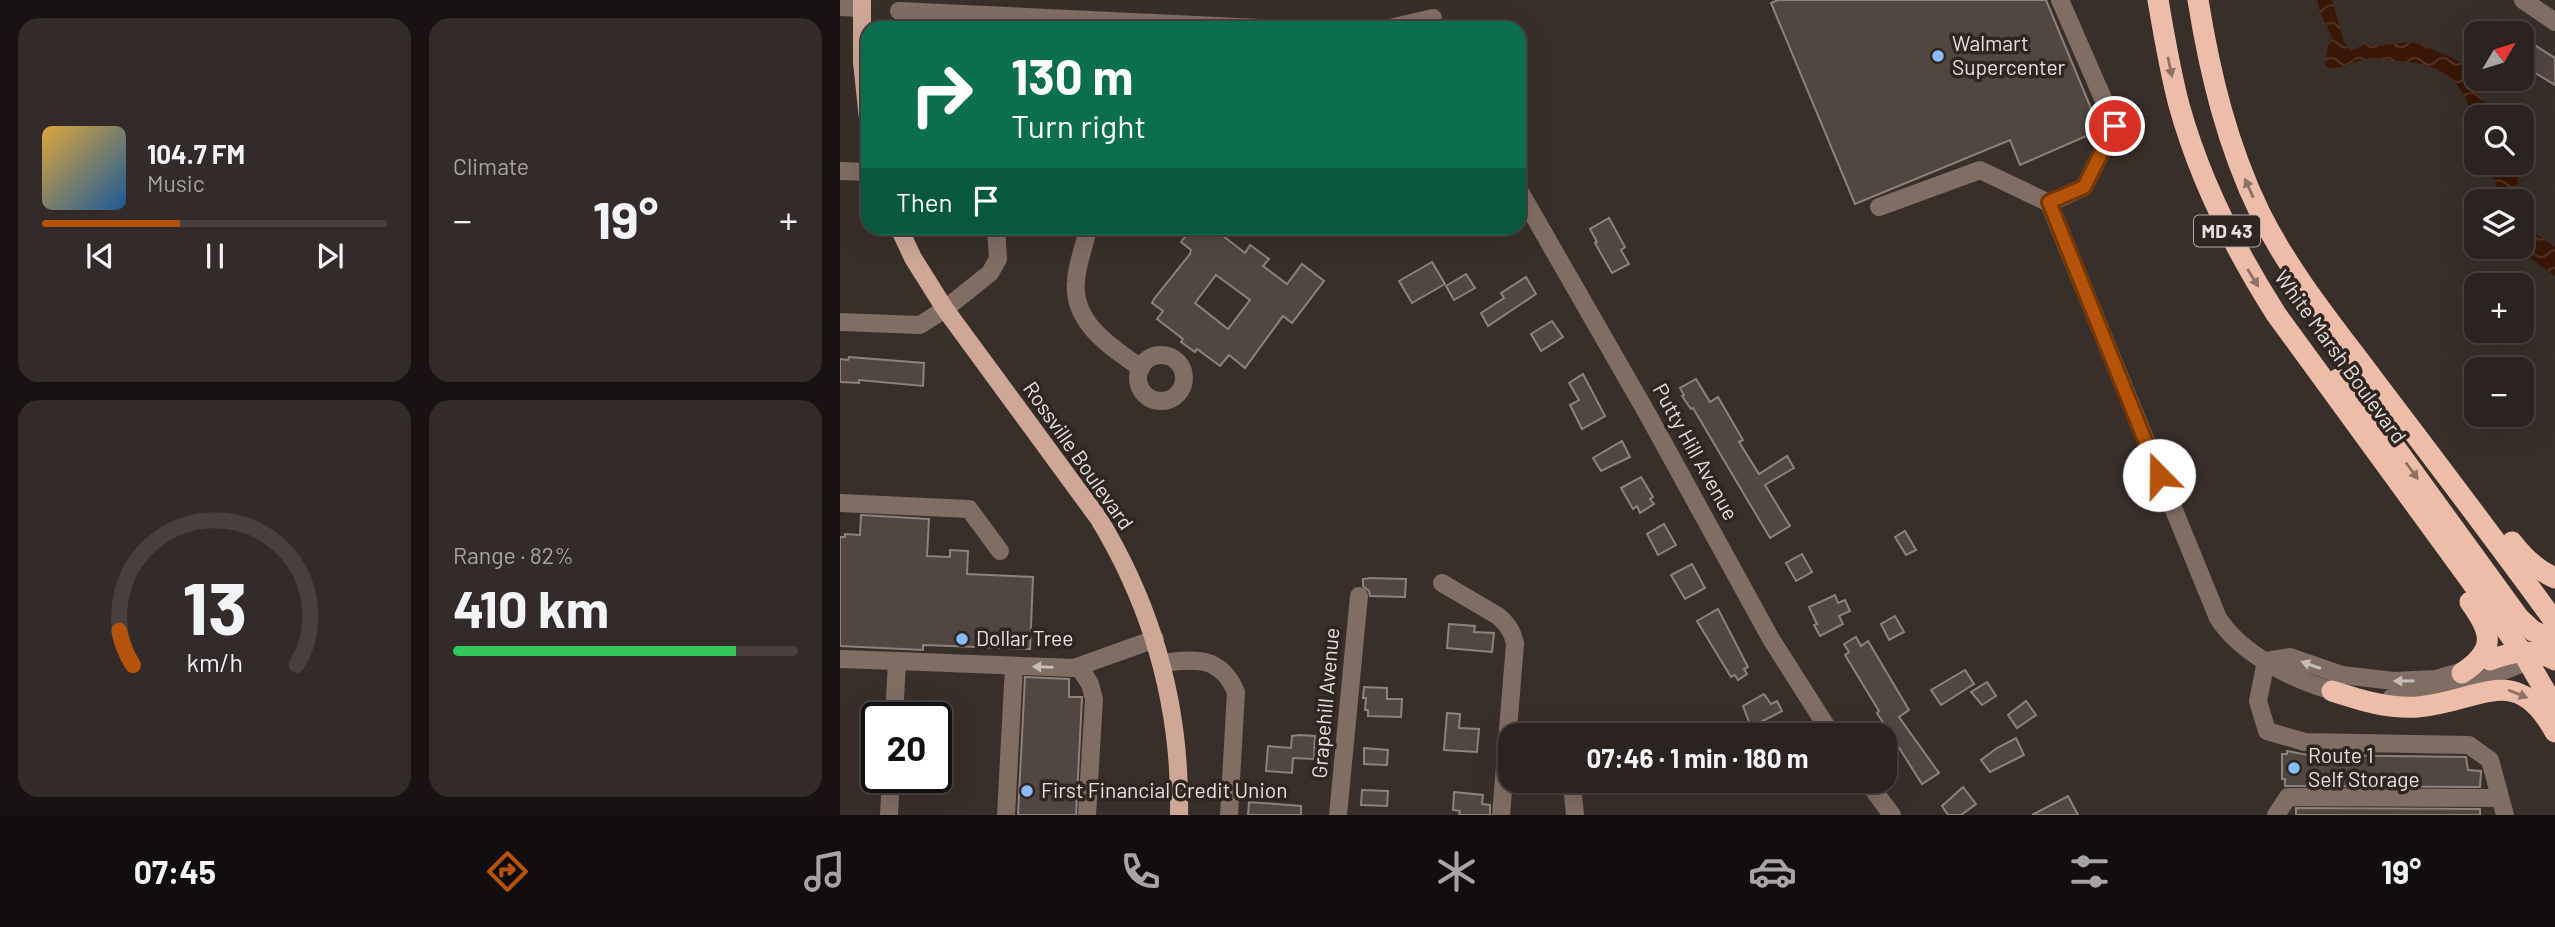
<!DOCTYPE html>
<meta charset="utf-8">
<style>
body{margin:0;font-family:Barlow,sans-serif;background:#332b29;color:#f1f3f6;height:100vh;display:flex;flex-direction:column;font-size:26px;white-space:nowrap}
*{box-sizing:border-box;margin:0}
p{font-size:23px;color:#a6a4a5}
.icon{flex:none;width:38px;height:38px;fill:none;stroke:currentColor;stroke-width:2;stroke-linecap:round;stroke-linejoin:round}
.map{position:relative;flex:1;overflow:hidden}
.details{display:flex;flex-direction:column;gap:18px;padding:18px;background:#181312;width:840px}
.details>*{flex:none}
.banner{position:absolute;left:21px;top:21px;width:665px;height:214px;border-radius:21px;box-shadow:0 7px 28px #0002,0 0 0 2px #47403e;background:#0b6e4f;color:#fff;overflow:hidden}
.needle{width:46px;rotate:52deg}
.buttons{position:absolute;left:1624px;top:21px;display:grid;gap:14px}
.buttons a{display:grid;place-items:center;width:70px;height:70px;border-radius:14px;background:#2b2320;box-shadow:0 7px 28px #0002,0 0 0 2px #47403e;font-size:35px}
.speed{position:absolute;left:21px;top:702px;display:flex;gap:14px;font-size:35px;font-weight:700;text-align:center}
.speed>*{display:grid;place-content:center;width:91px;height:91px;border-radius:50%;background:#2b2320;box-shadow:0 7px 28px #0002,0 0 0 2px #47403e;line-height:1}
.speed .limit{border:4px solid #111;border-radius:10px;background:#fff;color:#111}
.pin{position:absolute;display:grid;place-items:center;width:60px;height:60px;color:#fff;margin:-30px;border:4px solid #fff;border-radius:50%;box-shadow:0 2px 7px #0007}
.me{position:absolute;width:77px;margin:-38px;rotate:338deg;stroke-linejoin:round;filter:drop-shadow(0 0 5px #0008)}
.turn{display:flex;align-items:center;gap:24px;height:147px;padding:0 35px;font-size:32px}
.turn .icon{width:91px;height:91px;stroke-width:2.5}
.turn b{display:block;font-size:49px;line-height:60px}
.then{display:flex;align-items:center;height:66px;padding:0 35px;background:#0003;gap:14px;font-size:26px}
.big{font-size:52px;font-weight:700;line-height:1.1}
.details .card{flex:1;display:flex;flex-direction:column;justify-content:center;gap:10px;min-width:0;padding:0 24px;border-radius:21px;background:#332b29}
.details .dial{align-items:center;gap:0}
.dial svg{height:182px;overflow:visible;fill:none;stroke:#47403e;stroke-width:7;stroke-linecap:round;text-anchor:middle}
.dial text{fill:#f1f3f6;stroke:none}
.song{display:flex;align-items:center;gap:21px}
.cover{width:84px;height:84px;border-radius:10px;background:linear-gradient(135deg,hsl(40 70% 55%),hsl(210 70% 35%))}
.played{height:7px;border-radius:4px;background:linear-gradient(90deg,#b45309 40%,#47403e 40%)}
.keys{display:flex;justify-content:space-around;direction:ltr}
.heat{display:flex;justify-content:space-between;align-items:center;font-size:38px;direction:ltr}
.charge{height:10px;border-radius:5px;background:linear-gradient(90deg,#34c759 82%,#47403e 0)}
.details .tiles{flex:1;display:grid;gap:18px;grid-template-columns:repeat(2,1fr)}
.trip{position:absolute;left:658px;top:723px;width:399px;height:70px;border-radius:21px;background:#2b2320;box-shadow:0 7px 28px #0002,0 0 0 2px #47403e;font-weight:700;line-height:70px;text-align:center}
.dock{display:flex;height:112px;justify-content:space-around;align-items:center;background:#110e0d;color:#a6a4a5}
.dock .icon{width:49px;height:49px}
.dock .selected{color:#b45309}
.dock b{font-size:32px;color:#f1f3f6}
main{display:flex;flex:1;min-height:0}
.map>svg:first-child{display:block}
.water{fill:url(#water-waves)}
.building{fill:#514641;stroke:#8e817c;stroke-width:2;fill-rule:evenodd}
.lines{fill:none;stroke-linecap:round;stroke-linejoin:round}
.minor{stroke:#806d64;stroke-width:18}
.major{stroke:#cea796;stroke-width:18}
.highway{stroke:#edbda9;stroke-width:21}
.oneway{fill:#8e7165}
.oneway2{fill:#c8beb9}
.route-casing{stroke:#753606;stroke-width:18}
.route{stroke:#b45309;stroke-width:12}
.poi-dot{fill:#87bbfb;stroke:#2f2521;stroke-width:2.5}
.labels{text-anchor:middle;stroke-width:7;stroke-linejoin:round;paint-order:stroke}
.shield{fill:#2f2521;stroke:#b0a8a5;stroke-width:2}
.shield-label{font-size:19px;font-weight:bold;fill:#e7e0dd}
.poi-label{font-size:21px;fill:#e7e0dd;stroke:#2f2521;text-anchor:start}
.street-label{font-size:21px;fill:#e7e0dd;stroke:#2f2521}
</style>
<main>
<section class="details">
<div class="tiles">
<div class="card">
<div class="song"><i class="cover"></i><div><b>104.7 FM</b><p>Music</p></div></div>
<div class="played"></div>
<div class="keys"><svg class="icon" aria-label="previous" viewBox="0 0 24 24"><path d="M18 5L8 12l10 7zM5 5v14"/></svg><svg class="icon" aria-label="pause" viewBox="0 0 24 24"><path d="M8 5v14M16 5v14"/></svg><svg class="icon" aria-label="next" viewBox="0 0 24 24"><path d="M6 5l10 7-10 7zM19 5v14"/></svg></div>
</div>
<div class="card"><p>Climate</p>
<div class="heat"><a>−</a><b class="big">19°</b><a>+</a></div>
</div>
<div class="card dial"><svg viewBox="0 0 100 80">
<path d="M14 69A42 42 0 1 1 86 69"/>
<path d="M14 69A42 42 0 0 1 8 54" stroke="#b45309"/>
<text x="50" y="56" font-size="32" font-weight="700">13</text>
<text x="50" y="72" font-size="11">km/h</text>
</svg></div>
<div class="card"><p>Range · 82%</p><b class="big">410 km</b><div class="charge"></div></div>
</div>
</section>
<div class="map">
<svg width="1715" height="815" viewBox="0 0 1715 815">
<defs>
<pattern id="water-waves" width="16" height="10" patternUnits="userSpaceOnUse" patternTransform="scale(1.75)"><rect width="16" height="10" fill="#391605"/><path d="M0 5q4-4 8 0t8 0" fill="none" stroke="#563829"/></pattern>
</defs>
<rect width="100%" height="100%" fill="#392f2a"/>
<g class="water">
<path d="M1477,0H1492L1504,42L1511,51L1525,44L1537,46L1568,42L1580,44L1613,58L1621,63L1630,74L1639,95L1656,117H1636V136C1629,85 1607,62 1554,61C1545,60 1535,56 1526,59C1513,62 1498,72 1485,66L1488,46L1493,39L1480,13Z"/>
<path d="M1646,163H1673L1677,174L1680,201H1664Z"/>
<path d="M1682,219L1693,232L1715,247V276L1675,247H1682Z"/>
</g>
<g class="building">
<path d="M938,0H1206L1260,130L1180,165L1170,140L1015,204L931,3Z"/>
<path d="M1682,37L1715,58V85L1682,65Z"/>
<path d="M769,218L785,247L781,250L789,264L772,273L755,243L757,242L750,229Z"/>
<path d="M352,228H387L382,235L405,253L410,245L429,259L423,266L447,284L462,264L484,281L452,323L443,316L405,368L389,355L380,366L357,349L355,352L341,342L343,339L317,319L323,311L312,303L314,299L350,254L351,250L341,242ZM376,275L410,300L388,329L355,303Z"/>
<path d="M592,262L605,284L572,303L559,281Z"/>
<path d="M626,274L635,288L614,300L606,286Z"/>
<path d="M686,277L696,294L648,326L641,313L664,298L661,293Z"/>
<path d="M712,321L723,337L701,351L691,334Z"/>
<path d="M9,357L84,363L83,386L19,380V383L0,382V359L8,360Z"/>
<path d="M743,374L765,416L742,429L730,405L739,400L729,383Z"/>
<path d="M856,379L870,402L878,397L903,440L899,442L919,474L947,456L954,468L925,485L950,526L930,538L853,408L851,409L842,396L844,395L840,388Z"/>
<path d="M782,441L790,457L761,471L753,458Z"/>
<path d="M801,477L813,497L810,499L814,504L800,513L797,506L793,509L781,488Z"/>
<path d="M21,515L89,519L87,556L110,557V550L128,551L127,574L193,577L190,649L83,645V650L0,646V537H5V534L20,535Z"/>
<path d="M824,524L836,545L818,555L807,534Z"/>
<path d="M1065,531L1076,550L1066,555L1055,537Z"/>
<path d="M962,554L972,572L956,581L946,563Z"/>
<path d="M852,564L865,588L845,599L831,575Z"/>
<path d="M530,578L566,579L565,597L530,596L529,591L523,586V579Z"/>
<path d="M995,595L998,603L1005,600L1010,611L999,616L1003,624L980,636L974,625L977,624L969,607Z"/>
<path d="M878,609L908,667L904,669L907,674L898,680L895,675L891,677L857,621Z"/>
<path d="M1055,616L1064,632L1049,640L1041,624Z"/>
<path d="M609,624L635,626L634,632L654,633L652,652L607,648Z"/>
<path d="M1016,637L1021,646L1028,641L1069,710L1059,717L1099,773L1082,784L1037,713L1039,711L1005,655L1009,652L1004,644Z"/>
<path d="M1125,670L1134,684L1101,705L1091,690Z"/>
<path d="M185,677L229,679V697H242L236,815H178Z"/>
<path d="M1147,682L1156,696L1142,705L1131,692Z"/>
<path d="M524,687L547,688V699H562L561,717L528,716V710H525L526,698H523Z"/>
<path d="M924,694L931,704L937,701L942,711L911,727L903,706Z"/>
<path d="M1186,701L1196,715L1177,728L1168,715Z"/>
<path d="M607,713L620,714L619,728L639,729L637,752L604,750Z"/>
<path d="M459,735L475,736L474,759L453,758L452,773L426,771L428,746L451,748L452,736Z"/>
<path d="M1176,738L1184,755L1150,772L1141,760L1157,748Z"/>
<path d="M524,748L548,750L547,765L524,764Z"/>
<path d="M1447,751L1468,755L1626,757L1628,770L1641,771L1640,787L1445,786V779H1442V754H1447Z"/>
<path d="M1123,787L1136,804L1121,815H1108L1102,806Z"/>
<path d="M522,790L548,791L547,806L521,805Z"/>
<path d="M614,792L643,795L642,804L650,805V815H619L620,811L613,810Z"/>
<path d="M1228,796L1238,815H1192Z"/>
<path d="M409,802L461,806V815H408Z"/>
<path d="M1456,808L1640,809V815H1456Z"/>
</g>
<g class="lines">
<g class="minor">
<path d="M1683,0L1715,22"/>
<path d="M0,7L22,8"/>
<path d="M59,11L420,28"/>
<path d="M550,28L593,18"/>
<path d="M0,171L28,172"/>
<path d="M679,190L808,415L931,639L992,735"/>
<path d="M1209,203L1244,187L1275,126L1220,0"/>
<path d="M1039,207L1140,170L1209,203L1378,618C1402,656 1462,685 1506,694"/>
<path d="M248,228C245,245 237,263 236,281C232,323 271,347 301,368"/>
<path d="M0,322L80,325L105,309L150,273L158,259L156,228"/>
<circle cx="321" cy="378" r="23"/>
<path d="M0,503L129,509L160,551"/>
<path d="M602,583L658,616C668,624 673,632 675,644L661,815"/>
<path d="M0,659L57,661"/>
<path d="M1426,661L1418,701L1427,731L1465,742L1629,745L1650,760L1665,815"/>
<path d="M1426,661L1450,657L1502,675L1554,681L1596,679L1634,668"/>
<path d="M323,663C357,658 381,657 396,692L389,815"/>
<path d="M239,667L250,684L254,699L247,815"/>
<path d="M1551,698L1617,690L1688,661"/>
<path d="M54,718L57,661L234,668L315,639"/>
<path d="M1026,780L1052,815"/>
<path d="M732,785L735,815"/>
<path d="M49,815L51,777"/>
<path d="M166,815L174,666"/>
<path d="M498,815L519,596"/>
<path d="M1436,815L1448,797L1660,798"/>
</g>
<g class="major">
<path d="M22,0V62L28,119"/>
<path d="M59,228L73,258L105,309L259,519C314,610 341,709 339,815"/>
</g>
<g class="highway">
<path d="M1318,0C1324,35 1330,71 1339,105C1360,181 1394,248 1436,314L1660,621L1686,658L1715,708"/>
<path d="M1358,0C1370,74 1387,145 1420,213C1451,275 1496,329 1537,384C1597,463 1657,542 1715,622"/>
<path d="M1498,379L1536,421L1679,618L1693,631L1715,640"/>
<path d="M1672,542C1684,558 1697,570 1715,578"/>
<path d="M1650,660C1674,651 1692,648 1715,660"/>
<path d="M1622,673C1657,650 1652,632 1630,602"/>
<path d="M1492,691C1520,700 1548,709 1578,707C1640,702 1676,660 1715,732"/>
</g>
</g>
<defs><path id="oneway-solid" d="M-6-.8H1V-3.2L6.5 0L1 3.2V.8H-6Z" transform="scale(1.75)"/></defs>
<g class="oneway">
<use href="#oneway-solid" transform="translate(1330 67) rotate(78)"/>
<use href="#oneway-solid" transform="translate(1409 188) rotate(-114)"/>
<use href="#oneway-solid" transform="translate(1413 278) rotate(58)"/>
<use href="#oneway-solid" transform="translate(1572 471) rotate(54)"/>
<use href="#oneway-solid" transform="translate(1678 694) rotate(22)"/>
</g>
<g class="oneway2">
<use href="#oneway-solid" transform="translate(1471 665) rotate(-160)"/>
<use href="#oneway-solid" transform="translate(203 667) rotate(-178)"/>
<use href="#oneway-solid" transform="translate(1564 681) rotate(-180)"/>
</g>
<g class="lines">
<defs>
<path id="route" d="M1275,126L1244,187L1209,202L1319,475"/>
</defs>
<use href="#route" class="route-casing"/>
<use href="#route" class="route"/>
</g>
<g class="poi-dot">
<circle cx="1098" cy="56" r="7"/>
<circle cx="122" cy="639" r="7"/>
<circle cx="1454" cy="768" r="7"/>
<circle cx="187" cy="791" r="7"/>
</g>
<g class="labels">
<rect class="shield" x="1354" y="215.5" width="66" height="31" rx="5"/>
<g class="shield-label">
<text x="1387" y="238">MD 43</text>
</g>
<g class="poi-label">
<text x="1112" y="51">Walmart<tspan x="1112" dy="24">Supercenter</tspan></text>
<text x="136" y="646">Dollar Tree</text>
<text x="1468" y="763">Route 1<tspan x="1468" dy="24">Self Storage</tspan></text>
<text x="201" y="798">First Financial Credit Union</text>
</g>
<g class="street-label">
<text transform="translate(1500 357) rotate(54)" y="7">White Marsh Boulevard</text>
<text transform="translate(855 452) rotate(61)" y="7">Putty Hill Avenue</text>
<text transform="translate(238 456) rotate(55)" y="7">Rossville Boulevard</text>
<text transform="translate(486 703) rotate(-85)" y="7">Grapehill Avenue</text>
</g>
</g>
</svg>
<div class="buttons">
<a><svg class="needle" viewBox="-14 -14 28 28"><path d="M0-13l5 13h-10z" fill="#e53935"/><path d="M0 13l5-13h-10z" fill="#a6a4a5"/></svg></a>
<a><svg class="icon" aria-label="search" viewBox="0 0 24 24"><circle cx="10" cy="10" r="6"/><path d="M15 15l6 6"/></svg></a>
<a><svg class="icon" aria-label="layers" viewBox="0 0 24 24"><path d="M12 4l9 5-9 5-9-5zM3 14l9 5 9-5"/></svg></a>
<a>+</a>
<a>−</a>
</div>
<div class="speed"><div class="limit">20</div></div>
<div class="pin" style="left:1275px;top:126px;background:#d93025"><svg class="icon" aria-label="arrive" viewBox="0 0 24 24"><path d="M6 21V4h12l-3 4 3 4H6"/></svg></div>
<svg class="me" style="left:1319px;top:475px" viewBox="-20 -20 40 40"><circle r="19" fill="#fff"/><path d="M0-13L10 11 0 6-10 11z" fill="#b45309"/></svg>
<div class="trip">07:46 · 1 min · 180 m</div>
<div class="banner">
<div class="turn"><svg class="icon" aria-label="right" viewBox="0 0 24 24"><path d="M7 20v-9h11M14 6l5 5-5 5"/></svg><div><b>130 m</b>Turn right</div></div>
<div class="then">Then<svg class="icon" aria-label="arrive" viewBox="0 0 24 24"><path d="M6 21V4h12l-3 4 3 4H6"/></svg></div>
</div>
</div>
</main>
<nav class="dock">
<b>07:45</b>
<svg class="icon selected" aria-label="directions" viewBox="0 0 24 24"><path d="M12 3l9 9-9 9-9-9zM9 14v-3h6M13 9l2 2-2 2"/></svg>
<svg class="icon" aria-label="music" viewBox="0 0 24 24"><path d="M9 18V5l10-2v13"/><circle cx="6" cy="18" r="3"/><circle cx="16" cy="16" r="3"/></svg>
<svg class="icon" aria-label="phone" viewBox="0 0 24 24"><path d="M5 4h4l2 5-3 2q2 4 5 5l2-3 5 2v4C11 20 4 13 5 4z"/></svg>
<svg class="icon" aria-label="climate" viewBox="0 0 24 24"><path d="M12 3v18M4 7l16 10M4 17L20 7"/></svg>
<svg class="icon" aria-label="car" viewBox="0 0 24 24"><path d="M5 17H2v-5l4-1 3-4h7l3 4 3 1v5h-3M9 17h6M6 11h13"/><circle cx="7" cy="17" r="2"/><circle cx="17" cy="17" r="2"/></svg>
<svg class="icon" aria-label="filters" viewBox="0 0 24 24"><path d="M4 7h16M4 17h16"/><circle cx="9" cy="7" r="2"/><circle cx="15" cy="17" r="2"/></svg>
<b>19°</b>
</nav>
